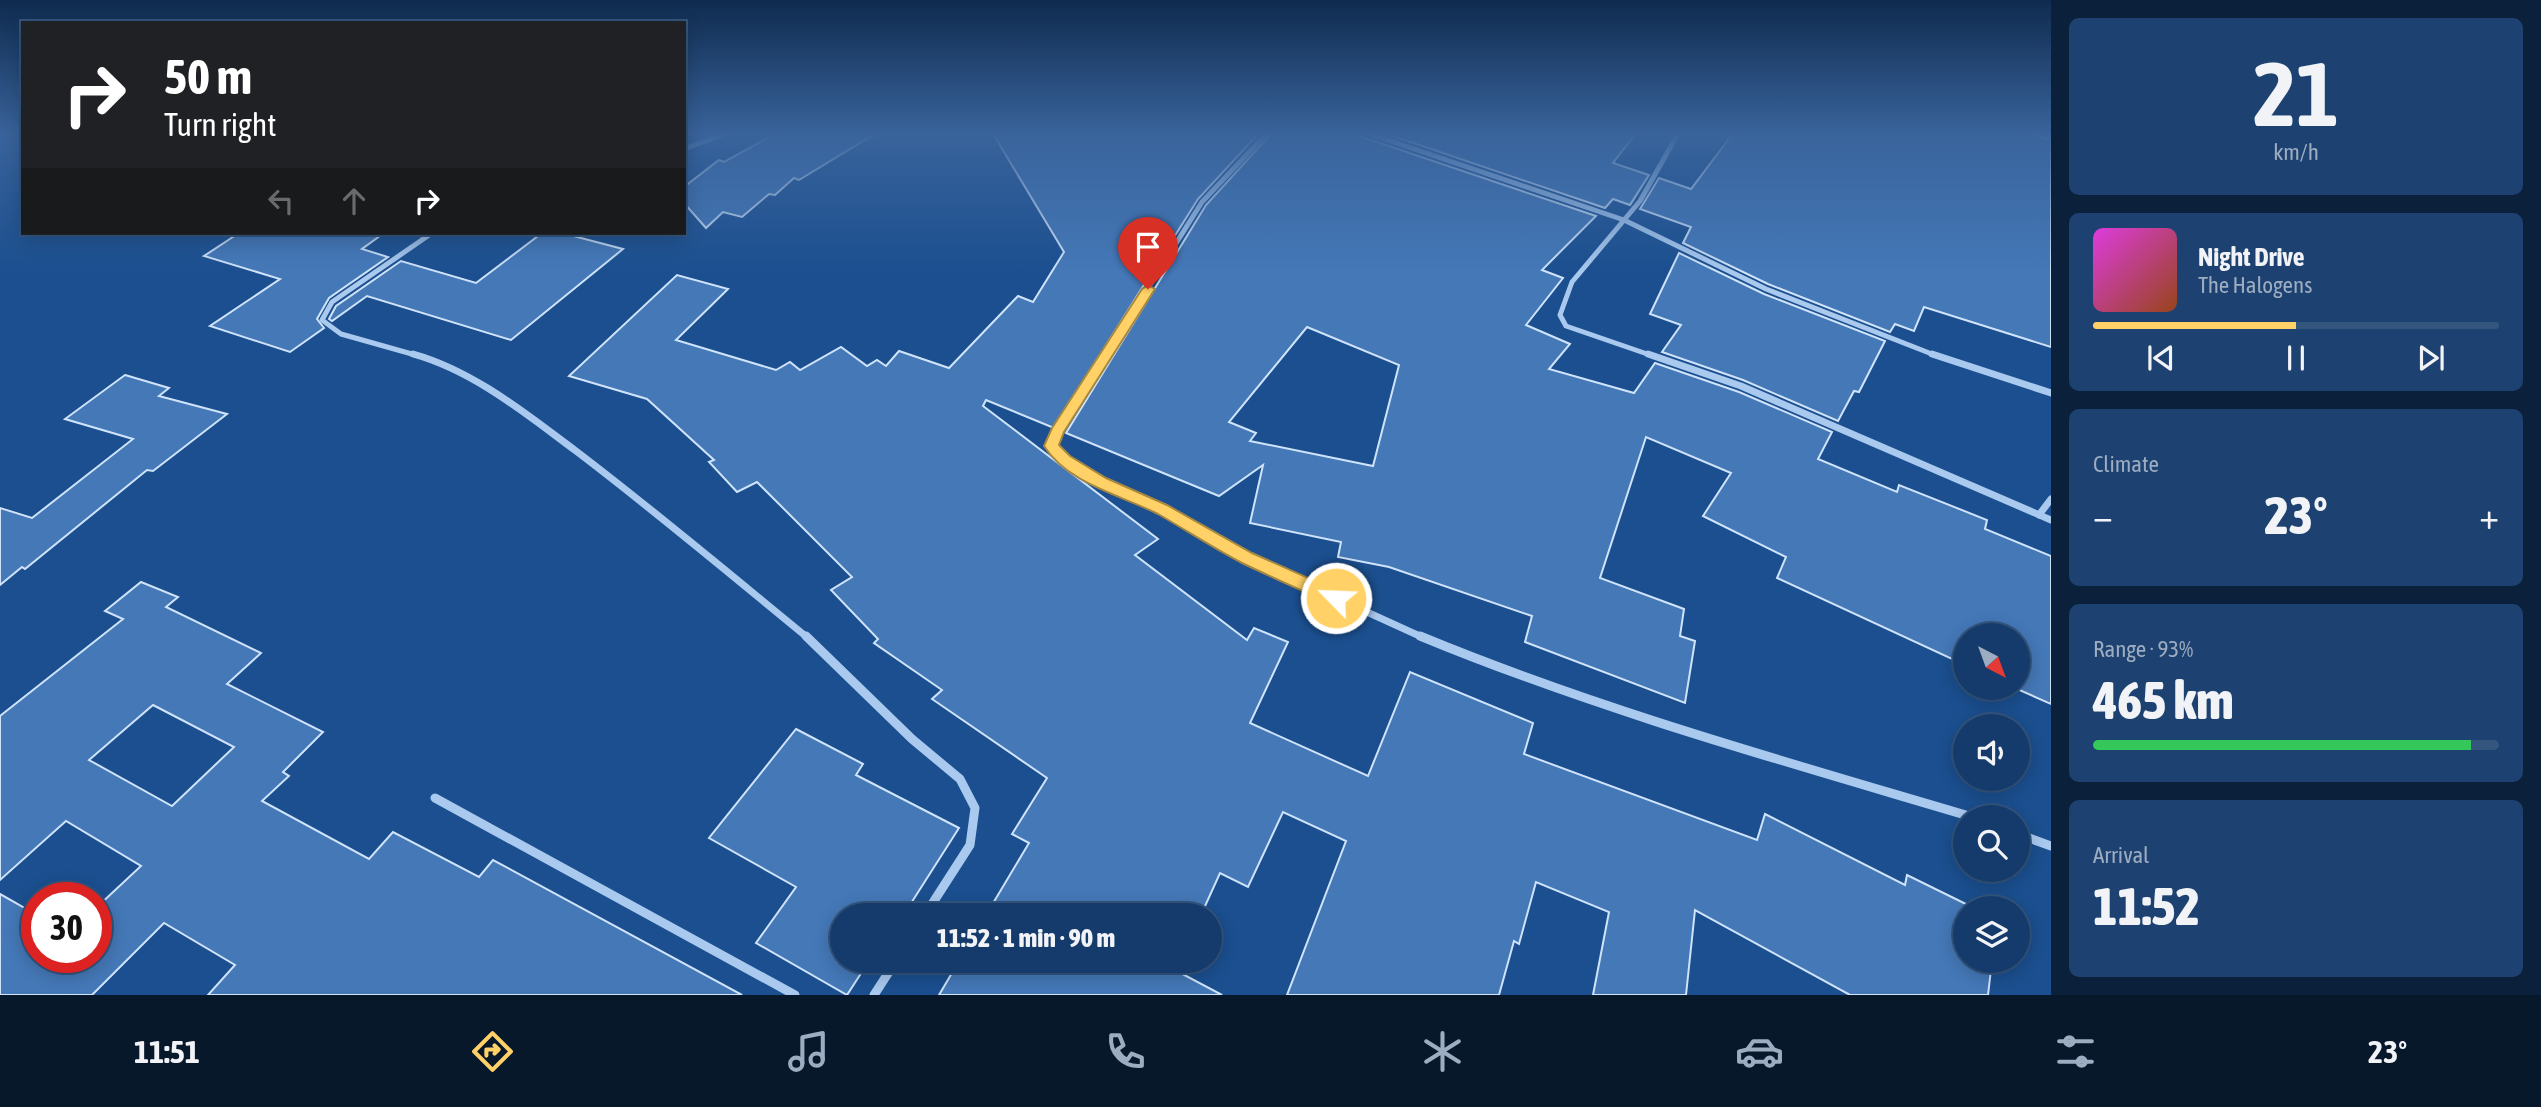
<!DOCTYPE html>
<meta charset="utf-8">
<style>
body{margin:0;font-family:"Asap Condensed",sans-serif;background:#1d4271;color:#f1f3f6;height:100vh;display:flex;flex-direction:column;font-size:26px;white-space:nowrap}
*{box-sizing:border-box;margin:0}
p{font-size:23px;color:#9dadc1}
.icon{flex:none;width:38px;height:38px;fill:none;stroke:currentColor;stroke-width:2;stroke-linecap:round;stroke-linejoin:round}
.map{position:relative;flex:1;overflow:hidden}
.details{display:flex;flex-direction:column;gap:18px;padding:18px;background:#0b203b;width:490px}
.details>*{flex:none}
.top-card{position:absolute;left:21px;top:21px;width:665px;height:214px;border-radius:0px;box-shadow:0 4px 18px #0003,0 0 0 2px #33557e;background:#202124;color:#fff;overflow:hidden}
.needle{width:46px;rotate:139deg}
.controls{position:absolute;left:1953px;top:623px;display:grid;gap:14px}
.controls a{display:grid;place-items:center;width:77px;height:77px;border-radius:50%;background:#143b6b;box-shadow:0 4px 18px #0003,0 0 0 2px #33557e;font-size:35px}
.speed{position:absolute;left:21px;top:882px;display:flex;gap:14px;font-size:35px;font-weight:700;text-align:center}
.speed>*{display:grid;place-content:center;width:91px;height:91px;border-radius:50%;background:#143b6b;box-shadow:0 4px 18px #0003,0 0 0 2px #33557e;line-height:1}
.speed .limit{border:10px solid #d22;background:#fff;color:#111}
.pin{position:absolute;display:grid;place-items:center;width:60px;height:60px;color:#fff;margin:-72px -30px;border-radius:50% 50% 50% 0;rotate:-45deg;box-shadow:0 0 7px #0007}
.pin .icon{rotate:45deg}
.me{position:absolute;width:77px;margin:-38px;rotate:294deg;stroke-linejoin:round;filter:drop-shadow(0 0 5px #0008)}
.turn{display:flex;align-items:center;gap:24px;height:147px;padding:0 28px;font-size:32px}
.turn .icon{width:91px;height:91px;stroke-width:2.5}
.turn b{display:block;font-size:49px;line-height:60px}
.lanes{display:flex;align-items:center;height:66px;padding:0 28px;background:#0003;justify-content:center;gap:35px;direction:ltr}
.lanes .off{opacity:.35}
.big{font-size:52px;font-weight:800;line-height:1.1}
.details .widget{flex:1;display:flex;flex-direction:column;justify-content:center;gap:10px;min-width:0;padding:0 24px;border-radius:10px;background:#1d4271}
.details .dial{align-items:center;gap:0}
.dial b{font-size:91px;line-height:1}
.song{display:flex;align-items:center;gap:21px}
.cover{width:84px;height:84px;border-radius:10px;background:linear-gradient(135deg,hsl(300 70% 55%),hsl(20 70% 35%))}
.played{height:7px;border-radius:4px;background:linear-gradient(90deg,#ffd166 50%,#33557e 50%)}
.keys{display:flex;justify-content:space-around;direction:ltr}
.heat{display:flex;justify-content:space-between;align-items:center;font-size:38px;direction:ltr}
.charge{height:10px;border-radius:5px;background:linear-gradient(90deg,#34c759 93%,#33557e 0)}
.trip{position:absolute;left:830px;top:903px;width:392px;height:70px;border-radius:35px;background:#143b6b;box-shadow:0 4px 18px #0003,0 0 0 2px #33557e;font-weight:800;line-height:70px;text-align:center}
.tabs{display:flex;height:112px;justify-content:space-around;align-items:center;background:#08182b;color:#9dadc1}
.tabs .icon{width:49px;height:49px}
.tabs .on{color:#ffd166}
.tabs b{font-size:32px;color:#f1f3f6}
main{display:flex;flex:1;min-height:0}
.map>svg:first-child{display:block}
.building{fill:#4478b7;stroke:#cfe3fa;stroke-width:2;fill-rule:evenodd}
.lines{fill:none;stroke-linecap:round;stroke-linejoin:round}
.minor-far2{stroke:#a9c9ee;stroke-width:5}
.minor-far1{stroke:#a9c9ee;stroke-width:7}
.minor{stroke:#a9c9ee;stroke-width:9}
.route{fill:#ffd166;stroke:#a68842;stroke-width:2}
</style>
<main>
<div class="map">
<svg width="2051" height="995" viewBox="0 0 2051 995">
<rect width="100%" height="100%" fill="#1b4f8f"/>
<g class="building">
<path d="M778,132H878L799,180L794,178L775,195L769,194L742,217L723,212L706,228L684,203V187L719,160L724,162Z"/>
<path d="M992,132H1260L1198,199L1054,428L986,400L983,406L1158,539L1135,555L1247,640L1254,628L1288,642L1250,723L1368,776L1410,672L1533,723L1524,754L1757,840L1765,814L1905,885L1907,875L1974,908H1965V961H1992L1988,995H1850L1695,910L1686,995H1593L1609,912L1536,882L1519,944L1514,941L1499,995H1287L1346,841L1283,812L1248,887L1220,873L1201,915H986L1029,843L1012,834L1047,778L932,699L942,690L874,643L878,639L831,590L852,577L757,482L737,492L709,462L714,460L647,399L569,376L677,275L728,289L676,340L776,370L790,362L800,370L841,347L867,366L877,360L886,366L899,351L949,368L1018,296L1033,302L1064,252Z"/>
<path d="M1273,132H1359L1362,137L1596,216L1542,270L1563,278L1526,325L1570,344L1549,369L1634,393L1655,363L1739,392L1832,432L1818,459L1897,492L1899,485L1987,520L1985,529L2051,556V704L2015,688H2018V635H1965V665L1777,578L1786,557L1703,516L1731,473L1646,437L1600,578L1684,609L1680,636L1695,641L1685,703L1525,642L1532,616L1389,567L1338,557L1341,542L1250,523L1263,465L1219,496L1066,433L1206,205ZM1307,327L1399,365L1373,466L1250,441L1256,433L1229,422Z"/>
<path d="M1381,132H1637L1613,163L1649,175L1630,205L1613,199L1605,208Z"/>
<path d="M1734,132H2024L2051,140V347L1924,307L1914,331L1895,324L1890,332L1768,284L1683,243L1691,227L1640,209L1659,178L1691,189Z"/>
<path d="M239,233H384L362,249L388,257L329,298L317,319L324,328L290,352L210,326L280,279L204,256Z"/>
<path d="M542,233H562L623,249L511,340L367,296L332,321L329,319L336,306L401,261L476,283Z"/>
<path d="M1679,253L1764,294L1885,341L1859,392L1854,391L1838,421L1743,380L1662,352L1681,325L1650,314Z"/>
<path d="M125,375L169,388L159,396L227,414L153,471L147,470L25,569L22,567L0,585V508L32,518L133,439L65,419Z"/>
<path d="M141,582L178,597L166,607L261,653L227,684L323,732L283,772L289,776L262,801L369,859L393,832L479,877L493,860L742,995H208L235,965L164,923L92,995H0V894L37,915V957H96V908L141,866L66,821L0,880V716L123,619L105,611ZM153,705L234,747L172,806L89,760Z"/>
<path d="M796,729L863,764L856,775L959,828L908,908L904,906L898,915H842V961H869L847,995L756,943L796,887L709,838Z"/>
<path d="M959,961H1158L1222,995H939Z"/>
</g>
<g class="lines">
<g class="minor-far2">
<path d="M1364,132L1624,220L1766,289L1937,356"/>
<path d="M2038,132L2051,135"/>
<path d="M684,149L730,132"/>
<path d="M419,356L341,334L322,320L332,302L432,233"/>
<path d="M1105,356L1202,202L1268,132"/>
<path d="M1653,356L1566,326L1560,315L1572,282L1640,201L1679,132"/>
</g>
<g class="minor-far1">
<path d="M413,354C474,371 526,414 576,451C655,511 731,575 808,638"/>
<path d="M1106,354L1051,446L1064,460L1100,482L1161,509L1246,557L1424,638"/>
<path d="M1648,354L1741,386L2051,520"/>
<path d="M1932,354L2051,393"/>
<path d="M2039,515L2051,499"/>
</g>
<g class="minor">
<path d="M806,636L912,739L960,779L975,808L970,845L925,915"/>
<path d="M1420,636C1599,710 1787,762 1972,817"/>
<path d="M435,798L795,995"/>
<path d="M2018,834L2051,846"/>
<path d="M874,995L896,961"/>
</g>
</g>
<linearGradient id="sky" x2="0" y2="1"><stop stop-color="#0f2b4f"/><stop offset="0.49" stop-color="#39639b"/><stop offset="1" stop-color="#39639b" stop-opacity="0"/></linearGradient>
<rect width="2051" height="272" fill="url(#sky)"/>
<path class="route" d="M1148,285L1155,289L1064,432L1059,445L1070,456L1106,478L1167,505L1252,553L1342,593L1345,598L1342,603H1330C1301,590 1271,577 1242,563C1213,548 1186,530 1158,514C1121,495 1068,484 1044,446L1052,428L1142,289Z"/>
</svg>
<div class="controls">
<a><svg class="needle" viewBox="-14 -14 28 28"><path d="M0-13l5 13h-10z" fill="#e53935"/><path d="M0 13l5-13h-10z" fill="#9dadc1"/></svg></a>
<a><svg class="icon" aria-label="sound" viewBox="0 0 24 24"><path d="M4 9h4l5-4v14l-5-4H4zM17 9q2 3 0 6"/></svg></a>
<a><svg class="icon" aria-label="search" viewBox="0 0 24 24"><circle cx="10" cy="10" r="6"/><path d="M15 15l6 6"/></svg></a>
<a><svg class="icon" aria-label="layers" viewBox="0 0 24 24"><path d="M12 4l9 5-9 5-9-5zM3 14l9 5 9-5"/></svg></a>
</div>
<div class="speed"><div class="limit">30</div></div>
<div class="pin" style="left:1148px;top:289px;background:#d93025"><svg class="icon" aria-label="arrive" viewBox="0 0 24 24"><path d="M6 21V4h12l-3 4 3 4H6"/></svg></div>
<svg class="me" style="left:1336px;top:598px" viewBox="-20 -20 40 40"><circle r="17" fill="#ffd166" stroke="#fff" stroke-width="3"/><path d="M0-11L8 9 0 5-8 9z" fill="#fff"/></svg>
<div class="trip">11:52 · 1 min · 90 m</div>
<div class="top-card">
<div class="turn"><svg class="icon" aria-label="right" viewBox="0 0 24 24"><path d="M7 20v-9h11M14 6l5 5-5 5"/></svg><div><b>50 m</b>Turn right</div></div>
<div class="lanes"><svg class="icon off" aria-label="left" viewBox="0 0 24 24"><path d="M17 20v-9H6M10 6l-5 5 5 5"/></svg><svg class="icon off" aria-label="ahead" viewBox="0 0 24 24"><path d="M12 20V5M6 11l6-6 6 6"/></svg><svg class="icon" aria-label="right" viewBox="0 0 24 24"><path d="M7 20v-9h11M14 6l5 5-5 5"/></svg></div>
</div>
</div>
<section class="details">
<div class="widget dial"><b>21</b><p>km/h</p></div>
<div class="widget">
<div class="song"><i class="cover"></i><div><b>Night Drive</b><p>The Halogens</p></div></div>
<div class="played"></div>
<div class="keys"><svg class="icon" aria-label="previous" viewBox="0 0 24 24"><path d="M18 5L8 12l10 7zM5 5v14"/></svg><svg class="icon" aria-label="pause" viewBox="0 0 24 24"><path d="M8 5v14M16 5v14"/></svg><svg class="icon" aria-label="next" viewBox="0 0 24 24"><path d="M6 5l10 7-10 7zM19 5v14"/></svg></div>
</div>
<div class="widget"><p>Climate</p>
<div class="heat"><a>−</a><b class="big">23°</b><a>+</a></div>
</div>
<div class="widget"><p>Range · 93%</p><b class="big">465 km</b><div class="charge"></div></div>
<div class="widget"><p>Arrival</p><b class="big">11:52</b></div>
</section>
</main>
<nav class="tabs">
<b>11:51</b>
<svg class="icon on" aria-label="directions" viewBox="0 0 24 24"><path d="M12 3l9 9-9 9-9-9zM9 14v-3h6M13 9l2 2-2 2"/></svg>
<svg class="icon" aria-label="music" viewBox="0 0 24 24"><path d="M9 18V5l10-2v13"/><circle cx="6" cy="18" r="3"/><circle cx="16" cy="16" r="3"/></svg>
<svg class="icon" aria-label="phone" viewBox="0 0 24 24"><path d="M5 4h4l2 5-3 2q2 4 5 5l2-3 5 2v4C11 20 4 13 5 4z"/></svg>
<svg class="icon" aria-label="climate" viewBox="0 0 24 24"><path d="M12 3v18M4 7l16 10M4 17L20 7"/></svg>
<svg class="icon" aria-label="car" viewBox="0 0 24 24"><path d="M5 17H2v-5l4-1 3-4h7l3 4 3 1v5h-3M9 17h6M6 11h13"/><circle cx="7" cy="17" r="2"/><circle cx="17" cy="17" r="2"/></svg>
<svg class="icon" aria-label="filters" viewBox="0 0 24 24"><path d="M4 7h16M4 17h16"/><circle cx="9" cy="7" r="2"/><circle cx="15" cy="17" r="2"/></svg>
<b>23°</b>
</nav>
